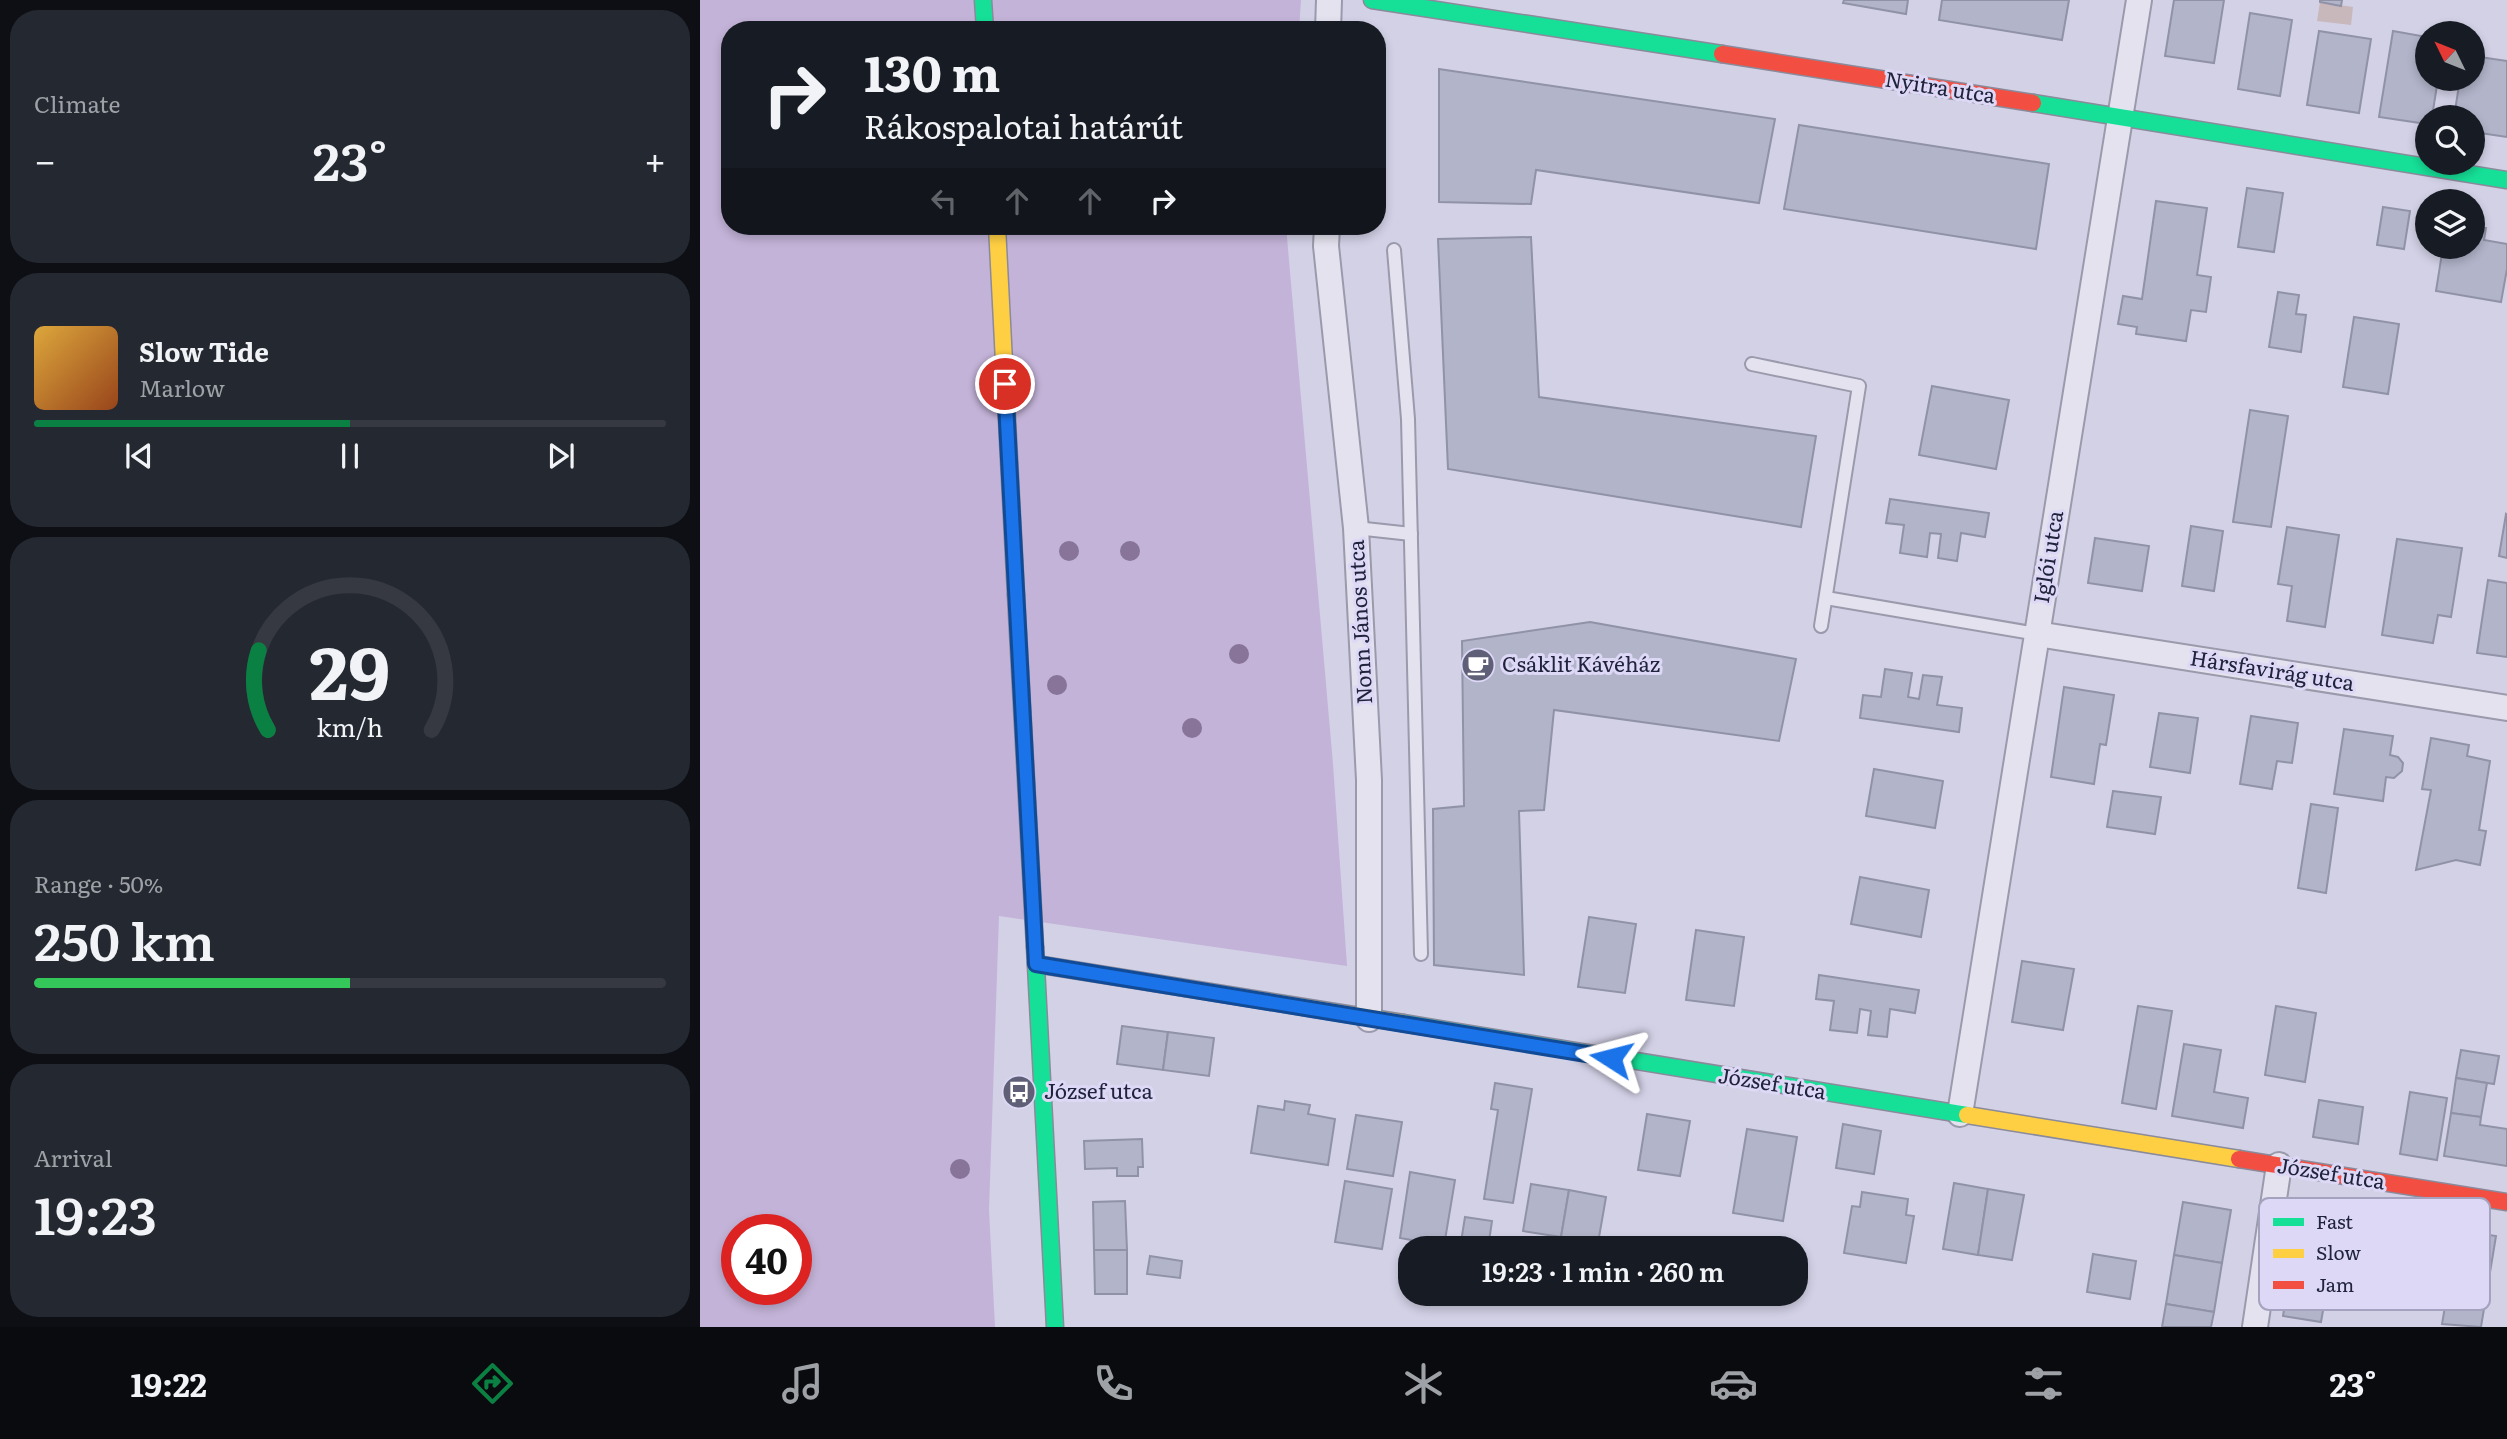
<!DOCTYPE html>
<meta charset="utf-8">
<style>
body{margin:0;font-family:Literata,serif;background:#242831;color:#f1f3f6;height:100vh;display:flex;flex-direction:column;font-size:26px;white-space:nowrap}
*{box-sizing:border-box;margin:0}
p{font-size:23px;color:#9ea1a6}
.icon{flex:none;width:38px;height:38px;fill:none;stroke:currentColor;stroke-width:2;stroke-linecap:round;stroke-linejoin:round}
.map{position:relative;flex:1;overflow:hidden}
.sheet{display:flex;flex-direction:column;gap:10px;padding:10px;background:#0d0f14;width:700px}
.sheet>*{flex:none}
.top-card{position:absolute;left:21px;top:21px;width:665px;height:214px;border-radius:28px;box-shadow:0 4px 10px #0003;background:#171b24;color:#f1f3f6;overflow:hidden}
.needle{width:46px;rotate:313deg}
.fabs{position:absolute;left:1715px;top:21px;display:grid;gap:14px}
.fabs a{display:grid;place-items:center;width:70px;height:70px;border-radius:50%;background:#171b24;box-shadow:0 4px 10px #0003;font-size:35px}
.speed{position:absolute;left:21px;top:1214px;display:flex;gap:14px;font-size:35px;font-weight:700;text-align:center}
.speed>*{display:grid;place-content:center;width:91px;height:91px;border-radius:50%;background:#171b24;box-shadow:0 4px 10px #0003;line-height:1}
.speed .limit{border:10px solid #d22;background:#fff;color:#111}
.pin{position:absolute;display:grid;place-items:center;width:60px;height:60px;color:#fff;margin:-30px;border:4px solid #fff;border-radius:50%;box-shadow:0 2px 7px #0007}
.me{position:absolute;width:77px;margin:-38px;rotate:279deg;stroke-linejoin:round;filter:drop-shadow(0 0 5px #0008)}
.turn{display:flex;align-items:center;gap:24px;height:147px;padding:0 28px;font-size:32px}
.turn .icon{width:91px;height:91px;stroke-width:2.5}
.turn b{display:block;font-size:49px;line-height:60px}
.lanes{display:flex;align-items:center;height:66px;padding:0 28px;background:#0003;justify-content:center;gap:35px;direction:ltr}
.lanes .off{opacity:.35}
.big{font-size:52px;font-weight:600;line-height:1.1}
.sheet .tile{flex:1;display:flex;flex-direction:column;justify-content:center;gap:10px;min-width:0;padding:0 24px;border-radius:28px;background:#242831}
.sheet .dial{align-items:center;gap:0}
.dial svg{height:182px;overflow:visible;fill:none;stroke:#363941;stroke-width:7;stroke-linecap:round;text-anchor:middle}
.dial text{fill:#f1f3f6;stroke:none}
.song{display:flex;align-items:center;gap:21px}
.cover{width:84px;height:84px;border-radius:10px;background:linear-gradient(135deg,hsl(40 70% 55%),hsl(20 70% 35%))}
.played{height:7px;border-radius:4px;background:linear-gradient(90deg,#0b8043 50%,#363941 50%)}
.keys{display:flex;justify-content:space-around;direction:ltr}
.heat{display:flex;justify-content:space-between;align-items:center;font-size:38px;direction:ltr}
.charge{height:10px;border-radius:5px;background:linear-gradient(90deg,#34c759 50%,#363941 0)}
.trip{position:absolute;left:698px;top:1236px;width:410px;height:70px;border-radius:28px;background:#171b24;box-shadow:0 4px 10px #0003;font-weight:600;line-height:70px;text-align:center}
.dock{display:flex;height:112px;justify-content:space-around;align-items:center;background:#090b0e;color:#9ea1a6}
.dock .icon{width:49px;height:49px}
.dock .selected{color:#0b8043}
.dock b{font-size:32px;color:#f1f3f6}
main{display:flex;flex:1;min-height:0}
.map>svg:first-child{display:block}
.green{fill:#c3b3d8;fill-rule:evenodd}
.water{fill:#c8b7bb}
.building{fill:#b2b4ca;stroke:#9092a7;stroke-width:2}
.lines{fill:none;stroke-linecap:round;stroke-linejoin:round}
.lane-casing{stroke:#9a9aac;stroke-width:16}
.street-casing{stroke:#9a9aac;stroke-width:28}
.fast-casing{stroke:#8a8a9b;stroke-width:19}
.slow-casing{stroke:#8a8a9b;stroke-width:19}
.jam-casing{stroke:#8a8a9b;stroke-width:19}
.lane{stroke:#e3e2ee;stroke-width:12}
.street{stroke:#e3e2ee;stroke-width:24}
.fast{stroke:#16e098;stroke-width:16}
.slow{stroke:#ffcf43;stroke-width:16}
.jam{stroke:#f24e42;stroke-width:16}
.tree{fill:#877498}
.route-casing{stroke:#114b97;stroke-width:18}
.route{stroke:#1a73e8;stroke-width:12}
.labels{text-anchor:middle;stroke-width:6;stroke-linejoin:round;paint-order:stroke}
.street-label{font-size:21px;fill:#20233b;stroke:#dcd8f6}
.poi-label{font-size:21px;fill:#20233b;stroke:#dcd8f6;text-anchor:start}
.key{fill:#dcd8f6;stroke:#a4a2be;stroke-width:2}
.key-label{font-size:19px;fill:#20233b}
</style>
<main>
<section class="sheet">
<div class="tile"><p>Climate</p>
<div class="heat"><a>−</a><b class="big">23°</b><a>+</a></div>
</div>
<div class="tile">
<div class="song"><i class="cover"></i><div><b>Slow Tide</b><p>Marlow</p></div></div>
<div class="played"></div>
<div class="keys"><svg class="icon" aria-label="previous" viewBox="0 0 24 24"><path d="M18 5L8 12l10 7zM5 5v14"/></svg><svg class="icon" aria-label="pause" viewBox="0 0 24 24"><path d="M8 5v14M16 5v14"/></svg><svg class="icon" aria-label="next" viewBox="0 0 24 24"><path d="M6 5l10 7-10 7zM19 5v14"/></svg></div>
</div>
<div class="tile dial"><svg viewBox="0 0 100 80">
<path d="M14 69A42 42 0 1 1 86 69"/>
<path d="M14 69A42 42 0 0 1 10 34" stroke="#0b8043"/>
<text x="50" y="56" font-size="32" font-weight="700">29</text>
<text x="50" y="72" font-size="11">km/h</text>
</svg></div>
<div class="tile"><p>Range · 50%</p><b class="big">250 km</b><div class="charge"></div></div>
<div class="tile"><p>Arrival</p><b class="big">19:23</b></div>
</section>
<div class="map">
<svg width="1807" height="1327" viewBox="0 0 1807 1327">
<rect width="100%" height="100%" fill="#d3d1e6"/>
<path class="green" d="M0,0H601L599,30H30V226H586L633,764L647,966L299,916L289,1210L295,1327H0ZM37,1230H96V1290H37Z"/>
<path class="water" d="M1620,2L1653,7L1651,25L1617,21Z"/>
<g class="building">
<path d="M1144,0H1208L1206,14L1143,3Z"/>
<path d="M1242,0H1369L1362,40L1239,20Z"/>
<path d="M1474,0H1524L1514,63L1465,56Z"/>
<path d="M1620,0H1642L1641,6L1620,2Z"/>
<path d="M1550,13L1592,20L1580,96L1538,89Z"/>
<path d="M1619,31L1671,39L1659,113L1607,105Z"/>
<path d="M1693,31L1727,37V79H1738L1732,117H1727V124L1679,117Z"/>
<path d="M1773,56L1807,61V137L1773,132V117H1754L1760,79H1773Z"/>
<path d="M739,69L1075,119L1059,203L836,170L831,204L739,202Z"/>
<path d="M1099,125L1349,164L1336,249L1084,209Z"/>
<path d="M1547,188L1583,193L1574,252L1538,247Z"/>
<path d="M1456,201L1507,208L1497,275L1511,277L1506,312L1491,310L1486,341L1436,334L1437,327L1418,324L1423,296L1442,299Z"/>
<path d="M1683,207L1710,211L1704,249L1677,245Z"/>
<path d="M1773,226L1786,228L1784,240L1807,244V269L1801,302L1736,291L1743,247H1773Z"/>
<path d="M831,237L839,397L1116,436L1101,527L748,469L738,239Z"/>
<path d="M1578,292L1599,295L1596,314L1606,315L1601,352L1569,347Z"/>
<path d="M1654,317L1699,324L1688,394L1643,387Z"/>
<path d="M1232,386L1309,400L1296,469L1219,455Z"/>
<path d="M1550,410L1588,416L1571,527L1533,522Z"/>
<path d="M1190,499L1289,513L1285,537L1261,533L1257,561L1238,558L1241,534L1230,533L1227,557L1200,553L1204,525L1186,523Z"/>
<path d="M1806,514L1807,515V558L1799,556Z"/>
<path d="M1491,526L1523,531L1514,591L1482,586Z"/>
<path d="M1587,527L1639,535L1625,627L1587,621L1592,586L1578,584Z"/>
<path d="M1395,538L1449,546L1442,591L1388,583Z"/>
<path d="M1697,539L1762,548L1751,617L1738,615L1733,643L1682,635Z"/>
<path d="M1788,580L1807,583V657L1777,653Z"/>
<path d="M890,622L1096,659L1079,741L854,710L844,810L819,811L824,975L734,965L733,809L764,806L762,641Z"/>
<path d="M1185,669L1212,673L1208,697L1219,699L1223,675L1242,677L1237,705L1262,708L1259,732L1160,718L1163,695L1181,697Z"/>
<path d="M1364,687L1414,695L1406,745L1400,744L1394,784L1351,777Z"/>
<path d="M1459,713L1498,718L1490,773L1450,767Z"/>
<path d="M1551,716L1598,723L1592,763L1577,761L1572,789L1540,784Z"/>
<path d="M1644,729L1693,736L1690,755L1698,757L1703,763L1702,771L1694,778L1686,777L1683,801L1634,794Z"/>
<path d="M1731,738L1769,745L1767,756L1790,761L1779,830L1786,831L1780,865L1756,860L1716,870L1731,790L1722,789Z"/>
<path d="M1174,769L1243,781L1235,828L1166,816Z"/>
<path d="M1413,791L1461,797L1455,834L1407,827Z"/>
<path d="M1611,804L1638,808L1626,893L1598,888Z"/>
<path d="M1160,877L1229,890L1221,937L1151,924Z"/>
<path d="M889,917L936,924L925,993L878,987Z"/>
<path d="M996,930L1044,937L1034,1006L986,1000Z"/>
<path d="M1322,961L1374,969L1363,1030L1312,1022Z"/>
<path d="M1119,975L1219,990L1215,1013L1190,1009L1187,1037L1168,1035L1171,1011L1160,1009L1157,1033L1130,1030L1134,1001L1116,999Z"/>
<path d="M1438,1006L1472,1011L1456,1109L1422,1103Z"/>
<path d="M1576,1006L1616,1013L1605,1082L1565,1075Z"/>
<path d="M422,1026L468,1032L463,1070L417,1064Z"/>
<path d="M468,1032L514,1038L509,1076L463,1070Z"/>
<path d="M1484,1044L1521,1050L1514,1092L1548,1098L1543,1128L1472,1116Z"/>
<path d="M1761,1050L1799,1056L1794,1084L1756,1078Z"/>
<path d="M1756,1078L1787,1083L1781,1117L1751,1113Z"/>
<path d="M795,1083L832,1089L813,1203L784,1199L798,1110L791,1109Z"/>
<path d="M1710,1092L1747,1098L1737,1160L1700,1154Z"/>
<path d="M1619,1100L1663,1107L1658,1144L1613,1137Z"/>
<path d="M585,1101L610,1105L608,1114L635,1119L628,1165L551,1153L558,1106L584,1110Z"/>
<path d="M1751,1113L1781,1117L1780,1125L1807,1129V1166L1744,1156Z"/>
<path d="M947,1114L990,1121L980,1176L938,1170Z"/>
<path d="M656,1115L702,1122L693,1176L647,1169Z"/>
<path d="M1143,1124L1181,1131L1174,1174L1136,1168Z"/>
<path d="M1047,1129L1097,1137L1083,1221L1033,1213Z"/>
<path d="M442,1139L443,1167H438V1176H417V1168L385,1169L384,1141Z"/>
<path d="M710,1172L755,1180L744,1246L700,1238Z"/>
<path d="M645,1181L692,1189L682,1249L635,1242Z"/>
<path d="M1254,1183L1288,1189L1278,1255L1243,1249Z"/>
<path d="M831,1184L869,1190L861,1237L823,1231Z"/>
<path d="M1288,1189L1324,1195L1312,1260L1278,1255Z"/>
<path d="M869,1190L906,1197L898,1243L861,1237Z"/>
<path d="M1162,1192L1208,1199L1206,1215L1214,1216L1206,1263L1144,1253L1152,1206L1160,1207Z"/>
<path d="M425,1201L427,1250H394L393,1202Z"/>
<path d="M1483,1202L1531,1210L1522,1263L1474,1255Z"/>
<path d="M765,1217L792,1221L788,1248H760Z"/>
<path d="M1758,1230L1796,1236L1781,1327L1742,1324Z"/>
<path d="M1594,1248L1633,1254L1621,1322L1583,1316Z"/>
<path d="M394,1250H427V1294H395Z"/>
<path d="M1393,1254L1436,1261L1430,1299L1387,1292Z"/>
<path d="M1474,1255L1522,1263L1514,1312L1466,1304Z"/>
<path d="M450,1256L482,1261L480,1278L447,1274Z"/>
<path d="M1466,1304L1514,1312L1511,1327H1462Z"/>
</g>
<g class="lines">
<defs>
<g id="lane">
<path d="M694,250L708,419L721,954"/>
<path d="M1052,364L1159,386L1121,626"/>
<path d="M656,528L711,534"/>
<path d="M1126,598L1337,634"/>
</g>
<g id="street">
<path d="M628,30L629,0"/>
<path d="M627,226L626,246L656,528L669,780V1019"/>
<path d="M1337,634L1807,708"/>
<path d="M1260,1114L1439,0"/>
<path d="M1555,1327L1579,1165"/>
</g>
<g id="fast">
<path d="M283,0L285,30"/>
<path d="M672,0L1022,54"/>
<path d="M1333,103L1807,180"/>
<path d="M335,947L355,1327"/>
<path d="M703,1023L1267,1115"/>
</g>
<g id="slow">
<path d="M297,226L316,595"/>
<path d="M336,964L703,1023"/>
<path d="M1267,1115L1539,1159"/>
</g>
<g id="jam">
<path d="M1022,54L1333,103"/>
<path d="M316,595L335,947"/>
<path d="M1539,1159L1807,1202"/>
</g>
</defs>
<use href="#lane" class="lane-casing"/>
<use href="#street" class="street-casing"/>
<use href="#fast" class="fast-casing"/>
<use href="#slow" class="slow-casing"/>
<use href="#jam" class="jam-casing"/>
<use href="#lane" class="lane"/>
<use href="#street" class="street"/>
<use href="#fast" class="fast"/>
<use href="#slow" class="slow"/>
<use href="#jam" class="jam"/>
</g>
<g class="tree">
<circle cx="369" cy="551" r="10"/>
<circle cx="430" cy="551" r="10"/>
<circle cx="539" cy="654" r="10"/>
<circle cx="357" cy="685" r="10"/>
<circle cx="492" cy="728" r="10"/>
<circle cx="260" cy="1169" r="10"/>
</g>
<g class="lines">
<defs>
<path id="route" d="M305,384L336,964L911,1058"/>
</defs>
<use href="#route" class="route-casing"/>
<use href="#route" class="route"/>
</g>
<defs>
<symbol id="cafe-disc" viewBox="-11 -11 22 22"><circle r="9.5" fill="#5f6077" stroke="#dcd8f6"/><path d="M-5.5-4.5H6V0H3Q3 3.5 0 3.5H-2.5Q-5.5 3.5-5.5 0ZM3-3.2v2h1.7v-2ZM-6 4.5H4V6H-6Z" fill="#fff"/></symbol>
<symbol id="bus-disc" viewBox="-11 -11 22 22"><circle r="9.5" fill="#5f6077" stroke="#dcd8f6"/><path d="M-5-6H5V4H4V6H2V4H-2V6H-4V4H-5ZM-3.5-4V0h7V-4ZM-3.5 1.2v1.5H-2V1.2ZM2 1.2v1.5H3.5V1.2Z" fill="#fff"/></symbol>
</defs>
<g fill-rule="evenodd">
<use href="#cafe-disc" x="759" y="646" width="38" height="38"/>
<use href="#bus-disc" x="300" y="1073" width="38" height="38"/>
</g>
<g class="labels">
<g class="street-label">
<text transform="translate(1240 88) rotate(9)" y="7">Nyitra utca</text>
<text transform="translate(1349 557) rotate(-81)" y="7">Iglói utca</text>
<text transform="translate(661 622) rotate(-93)" y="7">Nonn János utca</text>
<text transform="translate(1572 671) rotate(9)" y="7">Hársfavirág utca</text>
<text transform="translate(1072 1084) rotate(9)" y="7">József utca</text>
<text transform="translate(1631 1174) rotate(9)" y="7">József utca</text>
</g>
<g class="poi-label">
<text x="802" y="672">Csáklit Kávéház</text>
<text x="344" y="1099">József utca</text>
</g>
</g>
<rect x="1559" y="1198" width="231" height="112" rx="10" class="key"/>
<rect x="1573" y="1218" width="31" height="8" fill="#16e098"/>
<rect x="1573" y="1249" width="31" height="9" fill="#ffcf43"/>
<rect x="1573" y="1281" width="31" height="8" fill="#f24e42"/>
<g class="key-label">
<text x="1616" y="1229">Fast</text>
<text x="1616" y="1260">Slow</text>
<text x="1616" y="1292">Jam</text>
</g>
</svg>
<div class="fabs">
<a><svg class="needle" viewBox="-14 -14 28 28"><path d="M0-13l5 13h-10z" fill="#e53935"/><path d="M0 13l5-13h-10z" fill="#9ea1a6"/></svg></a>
<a><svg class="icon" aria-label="search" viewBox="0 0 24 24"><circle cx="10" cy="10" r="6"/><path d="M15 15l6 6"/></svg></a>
<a><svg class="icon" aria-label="layers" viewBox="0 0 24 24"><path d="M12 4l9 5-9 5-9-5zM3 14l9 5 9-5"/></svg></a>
</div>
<div class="speed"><div class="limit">40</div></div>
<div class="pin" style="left:305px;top:384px;background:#d93025"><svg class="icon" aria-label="arrive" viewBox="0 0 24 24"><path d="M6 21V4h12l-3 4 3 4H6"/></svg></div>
<svg class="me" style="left:911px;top:1058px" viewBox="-20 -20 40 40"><path d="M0-17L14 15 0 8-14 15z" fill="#1a73e8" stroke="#fff" stroke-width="4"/></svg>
<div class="trip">19:23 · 1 min · 260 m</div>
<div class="top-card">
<div class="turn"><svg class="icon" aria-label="right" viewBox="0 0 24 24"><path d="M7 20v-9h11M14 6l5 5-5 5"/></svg><div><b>130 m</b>Rákospalotai határút</div></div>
<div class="lanes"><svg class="icon off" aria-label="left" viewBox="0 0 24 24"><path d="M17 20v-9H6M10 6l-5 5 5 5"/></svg><svg class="icon off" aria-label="ahead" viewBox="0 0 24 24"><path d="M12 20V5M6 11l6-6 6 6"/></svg><svg class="icon off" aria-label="ahead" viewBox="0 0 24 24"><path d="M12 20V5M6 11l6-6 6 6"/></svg><svg class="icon" aria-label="right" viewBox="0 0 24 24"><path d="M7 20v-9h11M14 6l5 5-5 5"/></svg></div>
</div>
</div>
</main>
<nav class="dock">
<b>19:22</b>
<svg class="icon selected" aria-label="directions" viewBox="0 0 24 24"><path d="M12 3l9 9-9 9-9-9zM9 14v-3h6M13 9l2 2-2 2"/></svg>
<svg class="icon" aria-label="music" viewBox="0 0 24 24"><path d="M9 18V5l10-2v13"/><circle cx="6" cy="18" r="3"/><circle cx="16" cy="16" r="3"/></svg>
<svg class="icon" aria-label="phone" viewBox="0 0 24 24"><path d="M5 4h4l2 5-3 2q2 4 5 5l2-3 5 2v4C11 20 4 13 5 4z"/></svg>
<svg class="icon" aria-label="climate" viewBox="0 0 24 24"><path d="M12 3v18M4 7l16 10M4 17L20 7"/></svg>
<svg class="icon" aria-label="car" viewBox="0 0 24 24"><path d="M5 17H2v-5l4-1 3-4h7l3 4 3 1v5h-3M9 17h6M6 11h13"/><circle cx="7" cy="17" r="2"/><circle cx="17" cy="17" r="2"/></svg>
<svg class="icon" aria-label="filters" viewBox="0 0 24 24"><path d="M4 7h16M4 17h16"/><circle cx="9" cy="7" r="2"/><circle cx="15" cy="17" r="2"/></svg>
<b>23°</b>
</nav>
